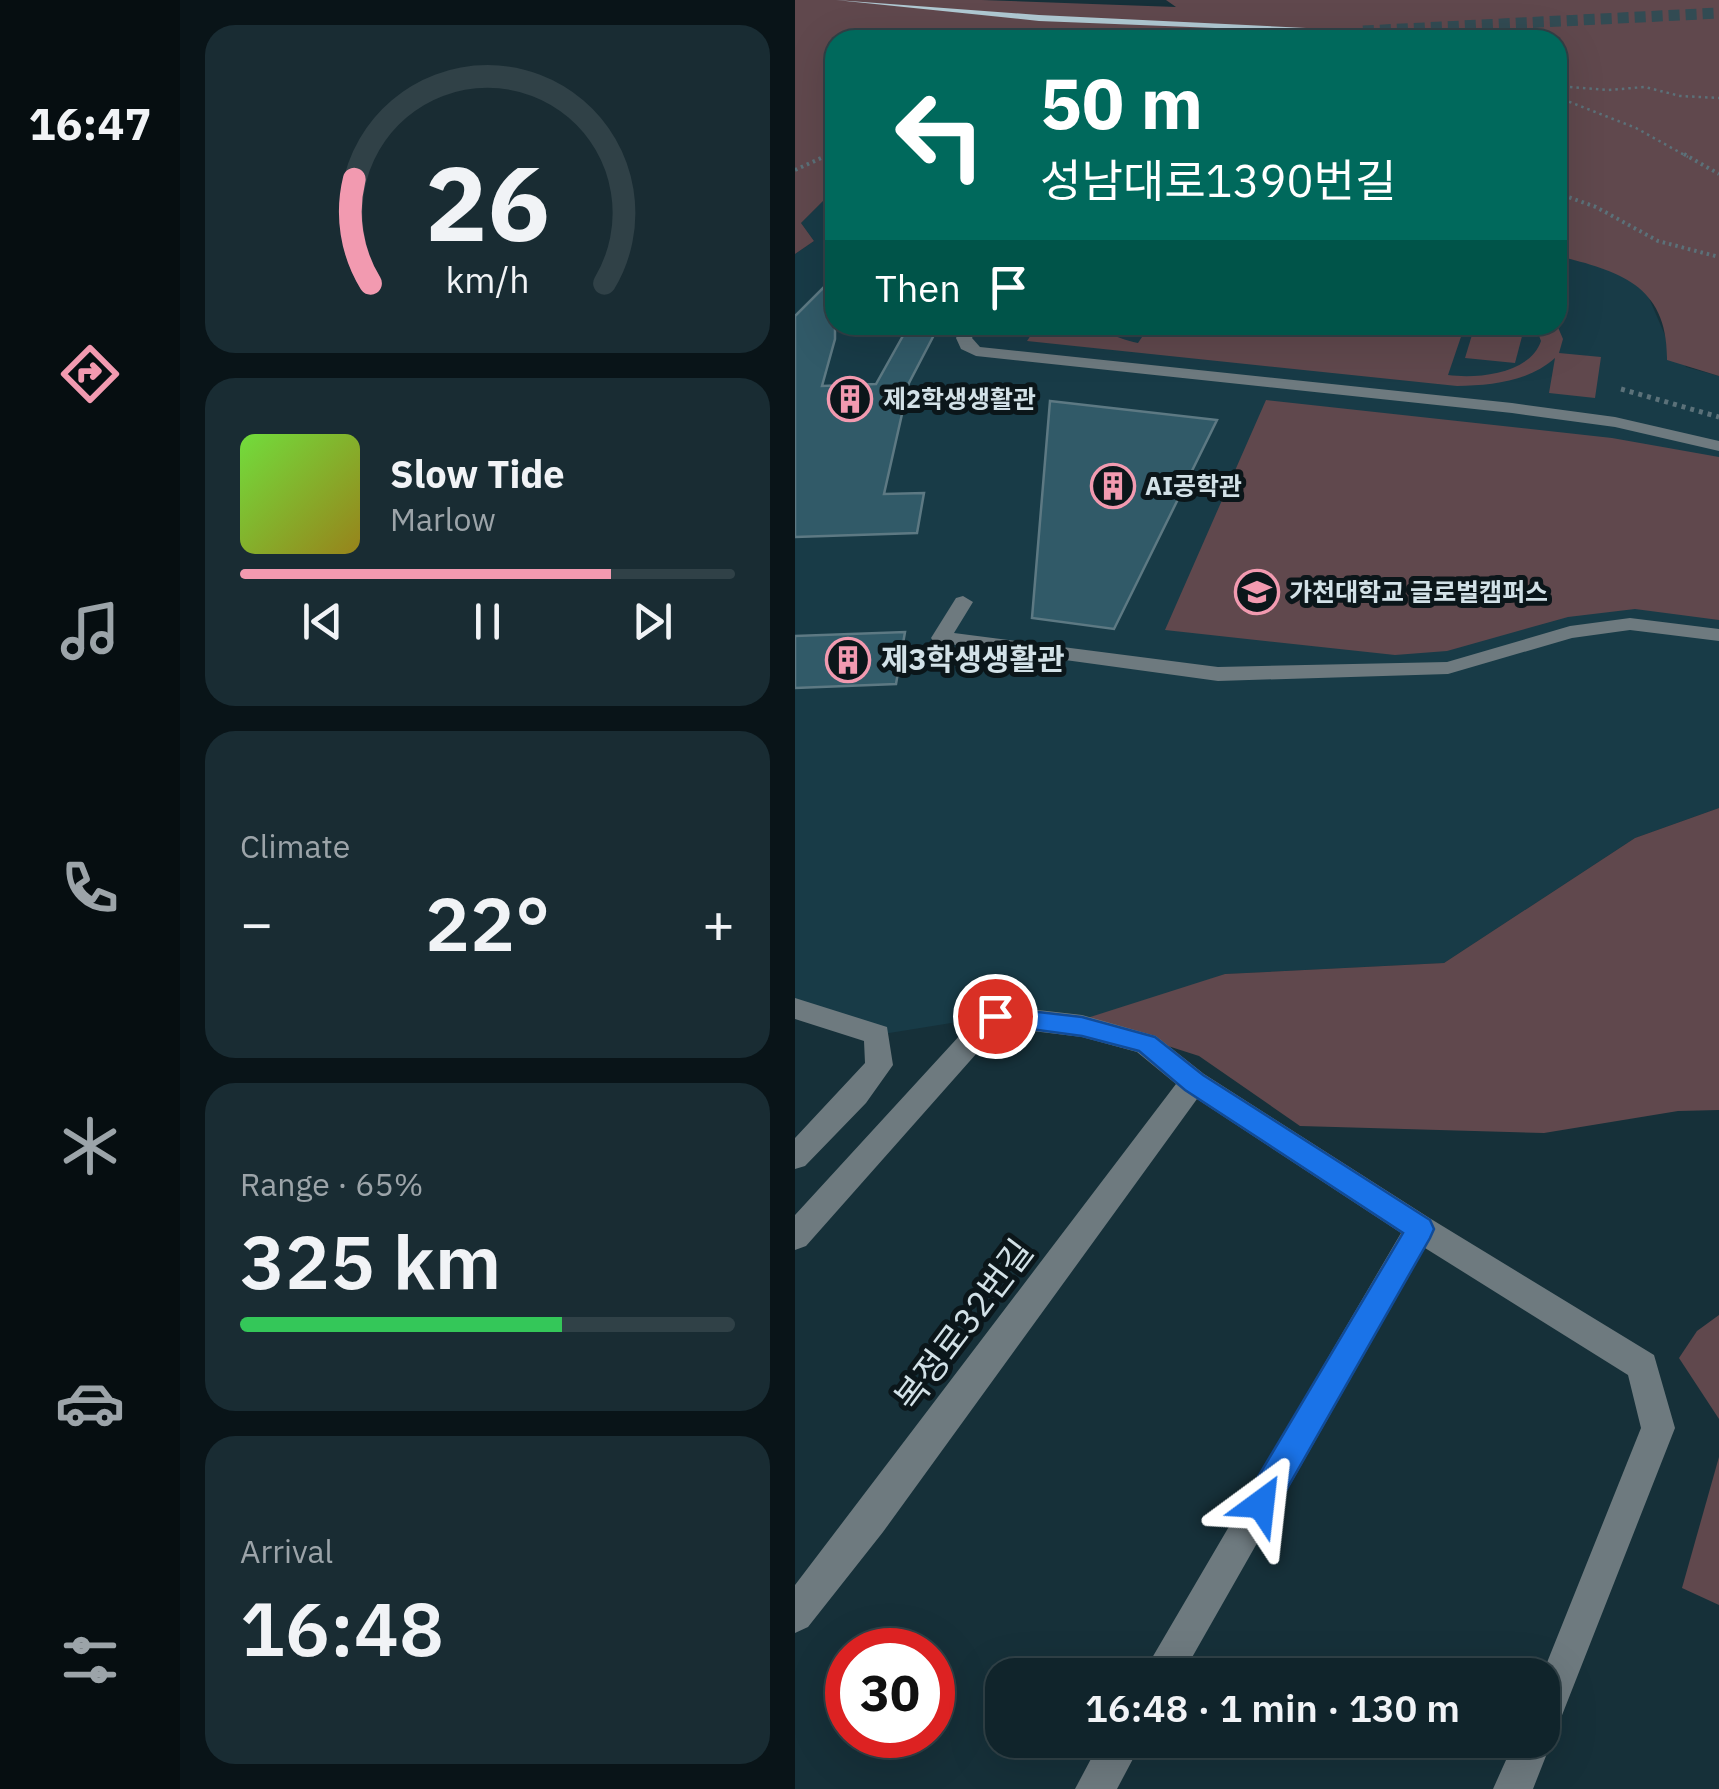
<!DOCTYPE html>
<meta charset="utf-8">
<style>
body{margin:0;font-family:"IBM Plex Sans","Noto Sans KR",sans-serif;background:#192c33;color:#f1f3f6;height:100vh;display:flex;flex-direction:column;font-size:38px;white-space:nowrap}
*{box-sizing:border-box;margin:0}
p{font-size:32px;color:#9ca4a9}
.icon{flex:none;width:55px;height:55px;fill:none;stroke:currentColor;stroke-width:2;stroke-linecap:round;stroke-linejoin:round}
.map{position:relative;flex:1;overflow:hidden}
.side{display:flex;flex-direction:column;gap:25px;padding:25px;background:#091418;width:615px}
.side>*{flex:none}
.hud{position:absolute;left:30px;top:30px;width:742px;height:305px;border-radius:30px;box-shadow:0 10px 40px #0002,0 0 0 2px #304147;background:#00695c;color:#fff;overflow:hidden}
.speed{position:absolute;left:30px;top:1628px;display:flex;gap:20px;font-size:50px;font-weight:700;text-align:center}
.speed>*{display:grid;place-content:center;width:130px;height:130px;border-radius:50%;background:#10242b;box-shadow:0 10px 40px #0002,0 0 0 2px #304147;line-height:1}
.speed .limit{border:15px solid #d22;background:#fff;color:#111}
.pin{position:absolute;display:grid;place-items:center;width:85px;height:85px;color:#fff;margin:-42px;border:5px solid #fff;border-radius:50%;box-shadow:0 2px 10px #0007}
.me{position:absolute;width:110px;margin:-55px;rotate:30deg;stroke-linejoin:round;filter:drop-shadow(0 0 8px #0008)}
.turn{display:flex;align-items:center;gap:35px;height:210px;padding:0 50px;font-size:45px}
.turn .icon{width:130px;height:130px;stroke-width:2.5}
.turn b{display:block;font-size:70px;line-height:85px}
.then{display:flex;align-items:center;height:95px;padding:0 50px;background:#0003;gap:20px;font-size:38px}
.big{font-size:75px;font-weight:600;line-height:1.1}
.side .tile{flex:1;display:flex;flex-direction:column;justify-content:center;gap:15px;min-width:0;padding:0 35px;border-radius:30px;background:#192c33}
.side .dial{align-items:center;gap:0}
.dial svg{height:260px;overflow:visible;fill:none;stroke:#304147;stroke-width:7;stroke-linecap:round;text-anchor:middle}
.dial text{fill:#f1f3f6;stroke:none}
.song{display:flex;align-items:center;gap:30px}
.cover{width:120px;height:120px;border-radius:15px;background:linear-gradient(135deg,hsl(100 70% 55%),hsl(50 70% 35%))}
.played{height:10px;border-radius:5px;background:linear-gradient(90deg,#f29ab0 75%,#304147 75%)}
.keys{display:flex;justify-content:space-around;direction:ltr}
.heat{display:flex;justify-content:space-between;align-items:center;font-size:55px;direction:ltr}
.charge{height:15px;border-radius:8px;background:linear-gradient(90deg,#34c759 65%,#304147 0)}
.trip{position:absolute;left:190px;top:1658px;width:575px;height:100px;border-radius:30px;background:#10242b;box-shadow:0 10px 40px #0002,0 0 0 2px #304147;font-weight:600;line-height:100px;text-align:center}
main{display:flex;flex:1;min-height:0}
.dock{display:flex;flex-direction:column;width:180px;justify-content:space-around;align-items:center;background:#060e11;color:#9ca4a9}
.dock .icon{width:70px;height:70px}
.dock .selected{color:#f29ab0}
.dock b{font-size:45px;color:#f1f3f6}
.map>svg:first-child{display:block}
.built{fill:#183b47}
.green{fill:#60484d}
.building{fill:#315a68;stroke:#5d7983;stroke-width:2.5}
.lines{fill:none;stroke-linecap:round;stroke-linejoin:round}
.major-tunnel{stroke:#324b53;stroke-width:11;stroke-dasharray:11 6;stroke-linecap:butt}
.path-far2{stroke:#5b7179;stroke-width:2.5;stroke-dasharray:2.5 4;stroke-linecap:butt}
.path-far1{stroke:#5b7179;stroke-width:4;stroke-dasharray:2.5 4;stroke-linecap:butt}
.path{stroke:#5b7179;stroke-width:5;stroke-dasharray:4 5;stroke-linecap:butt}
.minor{fill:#6e7a7f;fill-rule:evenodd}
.major{fill:#b0c9d3;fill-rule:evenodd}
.route{fill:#1a73e8;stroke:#114b97;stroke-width:2.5}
.labels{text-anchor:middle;stroke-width:10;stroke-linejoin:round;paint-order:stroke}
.far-poi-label{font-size:25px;font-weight:bold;fill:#d2e1e7;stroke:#0b161a;text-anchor:start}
.poi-label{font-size:30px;font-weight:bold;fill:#d2e1e7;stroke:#0b161a;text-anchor:start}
.near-street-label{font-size:35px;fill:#d2e1e7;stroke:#0b161a}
</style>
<main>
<nav class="dock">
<b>16:47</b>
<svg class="icon selected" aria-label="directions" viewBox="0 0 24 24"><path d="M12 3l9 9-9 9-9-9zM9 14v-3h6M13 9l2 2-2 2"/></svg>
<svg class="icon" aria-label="music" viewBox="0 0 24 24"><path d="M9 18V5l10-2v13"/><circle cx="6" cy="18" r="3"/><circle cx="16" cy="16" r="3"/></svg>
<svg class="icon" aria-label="phone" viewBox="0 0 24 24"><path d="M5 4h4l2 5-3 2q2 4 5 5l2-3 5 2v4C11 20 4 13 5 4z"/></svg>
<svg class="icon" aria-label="climate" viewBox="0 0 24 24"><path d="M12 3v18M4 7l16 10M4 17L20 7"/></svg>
<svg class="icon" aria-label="car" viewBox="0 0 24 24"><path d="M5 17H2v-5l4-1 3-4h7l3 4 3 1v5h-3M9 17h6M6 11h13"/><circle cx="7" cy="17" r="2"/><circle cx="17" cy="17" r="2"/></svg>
<svg class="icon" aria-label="filters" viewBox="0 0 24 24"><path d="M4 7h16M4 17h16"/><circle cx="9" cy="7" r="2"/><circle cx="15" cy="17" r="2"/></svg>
</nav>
<section class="side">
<div class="tile dial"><svg viewBox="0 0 100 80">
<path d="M14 69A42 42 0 1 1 86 69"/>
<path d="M14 69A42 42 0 0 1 9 37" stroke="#f29ab0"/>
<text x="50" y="56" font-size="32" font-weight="700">26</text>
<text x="50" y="72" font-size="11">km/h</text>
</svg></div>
<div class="tile">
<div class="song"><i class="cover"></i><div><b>Slow Tide</b><p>Marlow</p></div></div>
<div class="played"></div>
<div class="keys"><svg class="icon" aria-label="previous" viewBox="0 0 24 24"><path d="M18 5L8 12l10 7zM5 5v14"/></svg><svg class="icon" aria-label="pause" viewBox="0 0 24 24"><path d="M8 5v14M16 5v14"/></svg><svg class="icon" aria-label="next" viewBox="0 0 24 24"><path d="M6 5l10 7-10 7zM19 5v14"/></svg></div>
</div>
<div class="tile"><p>Climate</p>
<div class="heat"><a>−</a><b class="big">22°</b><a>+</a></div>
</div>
<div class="tile"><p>Range · 65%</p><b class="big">325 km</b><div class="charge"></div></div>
<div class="tile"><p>Arrival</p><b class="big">16:48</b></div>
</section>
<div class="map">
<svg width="924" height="1789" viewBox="0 0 924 1789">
<rect width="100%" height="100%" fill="#163039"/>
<path class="built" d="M40,189V325H762L763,256L821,270L851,291L872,340L891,367L924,376V808L840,838L649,963L430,974L304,1020L224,1012L82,1035L0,1009V254L19,241L6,223Z"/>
<g class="green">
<path d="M0,0H187L381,7L371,0H924V376L872,360C873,285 824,271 763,256L762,40H40V189L6,223L19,241L0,254Z"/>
<path d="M275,325C300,325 318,338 343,343L355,325H670L653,375C682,379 735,374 746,341L740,325H762L768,339L764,353L806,357L800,398L754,393L760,358C733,382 696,385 662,386L232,341L238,332L287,337Z"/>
<path d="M680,325H730L720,363L670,358Z"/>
<path d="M471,400L817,438L924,457V620L840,609L773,617L652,651L600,655L370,630Z"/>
<path d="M924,808V1110L883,1111L749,1133L505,1126L404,1056L289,1019L430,974L649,963L840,838Z"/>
<path d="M924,1315V1419L884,1358L902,1331Z"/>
<path d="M924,1457V1605L887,1588Z"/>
</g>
<g class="building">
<path d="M40,276V339L27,386L81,384L109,334L139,335L114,383L89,494L129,493L122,533L0,537V316Z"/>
<path d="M255,401L422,420L319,629L237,618Z"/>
<path d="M110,632L101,684L0,688V636Z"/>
</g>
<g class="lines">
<path class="major-tunnel" d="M568,31L924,13"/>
<g class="path-far2">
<path d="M762,86L813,90L850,87L885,96L924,98"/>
<path d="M762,97L841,128L893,157"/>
<path d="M29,157L40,152"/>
</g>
<g class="path-far1">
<path d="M889,154L924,174"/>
<path d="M0,170L35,154"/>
<path d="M762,193L801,207L863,241L924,257"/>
</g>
<path class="path" d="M826,389L924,417"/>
<g class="minor">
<path d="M168,325H184L177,338L185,347L717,403L820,417L924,441V451L820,427L717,413L181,356L166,349L161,338Z"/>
<path d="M168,596L178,602L159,633L423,667L652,662L775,626L835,618L924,629V641L835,630L777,638L653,674L423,681L139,642L136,638L161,598Z"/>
<path d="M0,998L92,1027L98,1065L71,1103L10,1166L0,1169V1138L70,1063L69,1041L0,1019Z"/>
<path d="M199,1005L287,1015L361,1036L409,1074L636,1219L859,1355L880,1428L738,1789H698L720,1740H748L747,1675L846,1428L833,1375L630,1248L387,1675H347L606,1233L402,1099L88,1532L13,1627L0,1633V1585L381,1084L342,1052L287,1037L205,1027L11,1246L0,1250V1215L189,1009Z"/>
<path d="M306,1740H348L322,1789H280Z"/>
</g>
<path class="major" d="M41,0L244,15L573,31L568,34L244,21Z"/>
</g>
<path class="route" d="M200,1007L287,1017L360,1037L408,1075L635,1220L639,1229L635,1238L477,1515L466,1520L454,1515L449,1504L454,1492L608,1233L390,1090L344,1051L287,1036L191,1023L187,1016L191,1009Z"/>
<defs>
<symbol id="building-ring" viewBox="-11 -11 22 22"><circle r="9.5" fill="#0b161a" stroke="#f29ab0" stroke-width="1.5"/><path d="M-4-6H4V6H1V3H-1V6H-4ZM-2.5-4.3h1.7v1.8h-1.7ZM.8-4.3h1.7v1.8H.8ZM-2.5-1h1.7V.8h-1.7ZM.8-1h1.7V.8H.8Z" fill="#f29ab0"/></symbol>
<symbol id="university-ring" viewBox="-11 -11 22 22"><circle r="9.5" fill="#0b161a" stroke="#f29ab0" stroke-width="1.5"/><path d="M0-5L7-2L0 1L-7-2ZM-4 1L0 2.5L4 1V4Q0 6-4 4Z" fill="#f29ab0"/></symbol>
</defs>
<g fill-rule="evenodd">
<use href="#building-ring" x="30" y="374" width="50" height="50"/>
<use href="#building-ring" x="293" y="461" width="50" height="50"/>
<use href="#university-ring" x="437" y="567" width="50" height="50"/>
<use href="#building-ring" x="28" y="635" width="50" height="50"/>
</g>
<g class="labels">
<g class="far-poi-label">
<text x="88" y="408">제2학생생활관</text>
<text x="350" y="495">AI공학관</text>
<text x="494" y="601">가천대학교 글로벌캠퍼스</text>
</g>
<g class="poi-label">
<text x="86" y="670">제3학생생활관</text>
</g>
<g class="near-street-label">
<text transform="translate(169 1325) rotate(-53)" y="12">복정로32번길</text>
</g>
</g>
</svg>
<div class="speed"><div class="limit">30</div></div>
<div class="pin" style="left:200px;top:1016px;background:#d93025"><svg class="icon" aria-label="arrive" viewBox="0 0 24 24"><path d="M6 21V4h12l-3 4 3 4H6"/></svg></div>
<svg class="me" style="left:466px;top:1504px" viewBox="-20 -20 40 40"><path d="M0-17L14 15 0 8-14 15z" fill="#1a73e8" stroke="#fff" stroke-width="4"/></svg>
<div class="trip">16:48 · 1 min · 130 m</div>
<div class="hud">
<div class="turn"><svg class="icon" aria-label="left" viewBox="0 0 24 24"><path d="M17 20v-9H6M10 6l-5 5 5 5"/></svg><div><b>50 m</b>성남대로1390번길</div></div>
<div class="then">Then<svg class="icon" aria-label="arrive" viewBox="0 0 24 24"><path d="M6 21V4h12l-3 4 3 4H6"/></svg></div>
</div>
</div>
</main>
